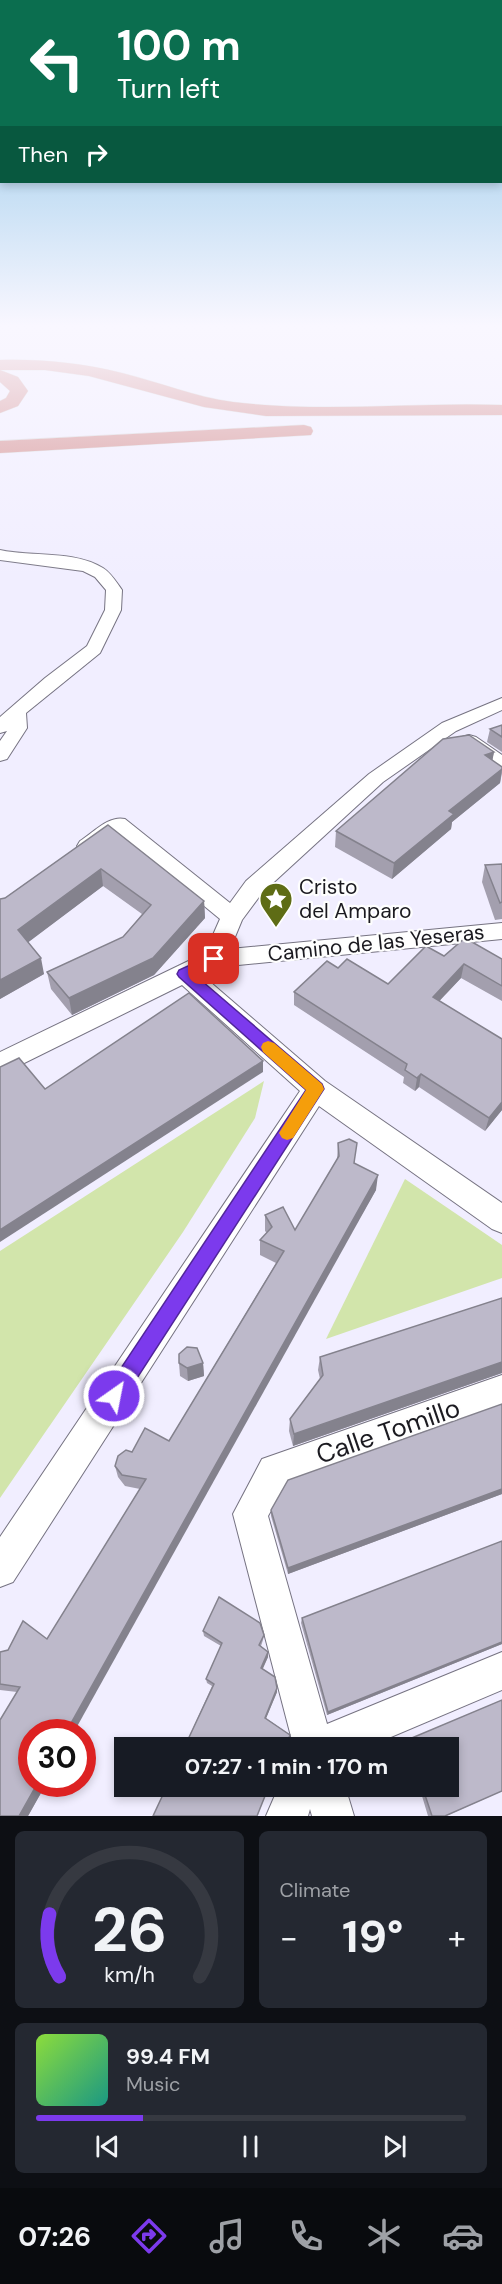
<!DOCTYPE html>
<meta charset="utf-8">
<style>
body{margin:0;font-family:"DM Sans",sans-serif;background:#242831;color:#f1f3f6;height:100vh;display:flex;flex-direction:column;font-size:22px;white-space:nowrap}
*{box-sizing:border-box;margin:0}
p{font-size:20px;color:#9ea1a6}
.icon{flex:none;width:33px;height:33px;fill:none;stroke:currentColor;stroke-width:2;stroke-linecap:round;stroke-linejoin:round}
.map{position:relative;height:1816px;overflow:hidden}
.panel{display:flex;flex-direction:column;gap:15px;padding:15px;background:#0d0f14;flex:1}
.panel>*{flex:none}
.banner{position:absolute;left:0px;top:0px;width:502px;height:183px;box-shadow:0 3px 9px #0003;background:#0b6e4f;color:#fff;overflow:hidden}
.speed{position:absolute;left:18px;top:1719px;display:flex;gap:12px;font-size:30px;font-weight:700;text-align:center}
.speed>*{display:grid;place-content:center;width:78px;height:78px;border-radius:50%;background:#171b24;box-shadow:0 3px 9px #0003;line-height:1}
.speed .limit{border:9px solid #d22;background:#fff;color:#111}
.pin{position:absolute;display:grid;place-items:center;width:51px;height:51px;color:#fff;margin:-26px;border-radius:12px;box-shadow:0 3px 9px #0006}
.me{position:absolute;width:66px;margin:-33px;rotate:33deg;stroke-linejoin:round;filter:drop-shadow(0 0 4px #0008)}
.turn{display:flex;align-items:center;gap:21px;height:126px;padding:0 18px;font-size:27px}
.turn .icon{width:78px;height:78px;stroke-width:2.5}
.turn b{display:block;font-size:42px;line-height:51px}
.then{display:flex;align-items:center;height:57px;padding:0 18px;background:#0003;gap:12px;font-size:22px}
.big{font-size:45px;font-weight:700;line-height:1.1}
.panel .widget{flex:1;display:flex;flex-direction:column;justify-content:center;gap:9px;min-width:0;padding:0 21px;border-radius:9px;background:#242831}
.panel .dial{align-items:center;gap:0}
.dial svg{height:156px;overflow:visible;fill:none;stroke:#363941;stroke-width:7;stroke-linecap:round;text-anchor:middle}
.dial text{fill:#f1f3f6;stroke:none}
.song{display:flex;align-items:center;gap:18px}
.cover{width:72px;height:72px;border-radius:9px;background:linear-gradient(135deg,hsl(90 70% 55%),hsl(170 70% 35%))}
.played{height:6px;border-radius:3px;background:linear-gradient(90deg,#7c3aed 25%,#363941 25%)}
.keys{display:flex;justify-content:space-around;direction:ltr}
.heat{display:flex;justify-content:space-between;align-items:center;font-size:33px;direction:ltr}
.panel .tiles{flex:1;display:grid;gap:15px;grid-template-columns:1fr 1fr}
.widget:last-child{grid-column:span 2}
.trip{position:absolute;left:114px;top:1737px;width:345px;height:60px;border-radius:0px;background:#171b24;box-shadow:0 3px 9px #0003;font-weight:700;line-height:60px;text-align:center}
.dock{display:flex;height:96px;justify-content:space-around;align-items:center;background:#090b0e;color:#9ea1a6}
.dock .icon{width:42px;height:42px}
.dock .on{color:#7c3aed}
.dock b{font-size:27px;color:#f1f3f6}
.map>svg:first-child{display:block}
.green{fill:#d2e5ab}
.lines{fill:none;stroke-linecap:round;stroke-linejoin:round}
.street-casing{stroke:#767382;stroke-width:2}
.highway-casing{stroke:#d6d6d7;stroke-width:1}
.street{fill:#fff;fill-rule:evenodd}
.highway{fill:#d28786;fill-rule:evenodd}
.wall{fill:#a39fae}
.shaded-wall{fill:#84828d}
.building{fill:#bdb9ca;stroke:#84828d;stroke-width:1.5}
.route{fill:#7c3aed;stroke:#51269a;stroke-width:1.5}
.slow{fill:#f59e0b}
.labels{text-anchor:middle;stroke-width:4.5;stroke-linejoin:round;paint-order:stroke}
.poi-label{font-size:21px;fill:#1b1a20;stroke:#fefefe;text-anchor:start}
.street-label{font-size:21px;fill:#1b1a20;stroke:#fefefe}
.near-street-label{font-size:26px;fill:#1b1a20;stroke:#fefefe}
</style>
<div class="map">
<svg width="502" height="1816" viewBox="0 0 502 1816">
<rect width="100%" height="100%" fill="#f1eeff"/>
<g class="green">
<path d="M264,1081L255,1118L183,1232L0,1498V1251Z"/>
<path d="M405,1179L502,1245V1278L326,1339Z"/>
</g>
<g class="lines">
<defs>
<g id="street">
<path d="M0,550C32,557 74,550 103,568C111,573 117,583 122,590L121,610L100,653L26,713L27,728L7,759L0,761V741L7,731L0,733V717L45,678L87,646L105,610L106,590L95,577L83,571L0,560Z"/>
<path d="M502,698V710L456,731L383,782L262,893L242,920L230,949L502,923V939L218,967L202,975L325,1081L502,1203V1233L492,1229L319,1106L13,1582L0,1587V1537L300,1091L182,985L0,1075V1052L205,953L220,919L118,835C106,843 96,855 80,851L77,846L80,841C94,832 109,815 125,819L230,903L246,881L369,774L442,723Z"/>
<path d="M469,735L476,737L502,755V770L495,768L462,745L459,741L462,737Z"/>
<path d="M502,1375V1407L286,1484L268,1516L327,1724L502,1652V1690L365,1748H294L233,1514L262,1459Z"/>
<path d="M279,1786H345L354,1816H312L310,1809L308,1816H266Z"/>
</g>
<g id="highway">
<path d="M0,360C41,359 82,363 122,373C159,382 195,397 233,402C322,413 413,402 502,405V415L266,416L204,407L89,376L45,370H0L18,377L28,391L18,406L0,413V401L6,398L10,391L0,382Z"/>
<path d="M304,425L311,427L313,431L311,435L0,453V441Z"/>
</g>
</defs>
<use href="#street" class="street-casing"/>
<use href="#highway" class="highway-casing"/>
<use href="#street" class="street"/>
<use href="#highway" class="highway"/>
</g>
<g class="wall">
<path d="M502,725V752L487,742L490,729Z"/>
<path d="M494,752L492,760L502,767V773L500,783L452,822L451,829L392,879L335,847L336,831Z"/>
<path d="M108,825L204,901L205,918L154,975L72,1015L51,989L47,972L123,937L142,914L103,886L28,942L44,974L0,999V899L5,898Z"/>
<path d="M502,864V919L495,920L482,882L485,865Z"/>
<path d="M444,956L502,959V1001L461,978L439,1001L502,1039V1110L485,1131L419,1087L415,1091L403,1083L404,1077L294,1005V992L338,968L388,984Z"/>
<path d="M338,1143L376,1190L32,1784H46L28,1816H0L17,1692L0,1690V1652L47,1639L140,1489L125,1486L118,1477L115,1466L132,1452L169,1441L276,1263L260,1255V1240L267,1233L265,1231V1215L295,1230L337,1160Z"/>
<path d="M502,1298V1373L293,1446L289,1431L290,1419L320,1379L318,1370L320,1357Z"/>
<path d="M179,1363H203L204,1376L188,1381L180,1376Z"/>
<path d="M502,1404V1494L288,1574L271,1516V1510Z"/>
<path d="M502,1541V1644L327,1715L301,1623L302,1618Z"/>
<path d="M203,1631L264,1635L263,1640L261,1646L268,1657L262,1669L277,1692L266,1718L290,1735L286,1748H184L212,1686L207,1683L206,1679L221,1646L204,1636Z"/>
<path d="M502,1700V1791L446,1816H428L419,1786H448V1748H406L404,1743L407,1740Z"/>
</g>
<g class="shaded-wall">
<path d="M494,752L491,768L485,755Z"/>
<path d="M502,769L500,783L452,822L451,829L392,879L394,863L449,811Z"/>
<path d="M101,869L103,886L22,947L18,930Z"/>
<path d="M204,901L205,918L154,975L72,1015L69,998Z"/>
<path d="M41,958L44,974L0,999V980Z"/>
<path d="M464,964L461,978L430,1011L433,997Z"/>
<path d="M263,1061V1072L0,1242V1230Z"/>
<path d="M421,1074L419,1087L415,1091L417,1078Z"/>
<path d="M502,1102V1110L485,1131L489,1118Z"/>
<path d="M378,1175L376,1190L74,1732H66Z"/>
<path d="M502,1362V1373L293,1446L294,1434Z"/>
<path d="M203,1363L204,1376L188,1381L187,1368Z"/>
<path d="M502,1489V1494L288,1574V1568Z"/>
<path d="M502,1642V1644L327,1715L328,1712Z"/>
<path d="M268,1652V1657L261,1673V1668Z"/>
<path d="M277,1688V1692L265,1721V1718Z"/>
<path d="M37,1784H46L28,1816H19Z"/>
</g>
<g class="building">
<path d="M502,725V737L490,729Z"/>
<path d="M469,735L494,752L485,755L502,767V769L449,811L454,814L394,863L336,831L443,739Z"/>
<path d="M108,825L204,901L153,958L69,998L47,972L123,937L151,905L101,869L18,930L41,958L0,980V899L5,898Z"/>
<path d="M502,864V902L500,903L485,865Z"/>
<path d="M465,938L502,959V986L464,964L433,997L502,1039V1102L489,1118L421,1074L417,1078L405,1070L407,1064L294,992L327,961L338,968L347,959L388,984L426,946L444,956Z"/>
<path d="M189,993L263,1061L0,1230V1067L19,1058L45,1089Z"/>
<path d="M349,1139L357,1143L354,1163L378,1175L66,1732H32V1784H37L19,1816H0V1720L20,1687L0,1684V1652L8,1650L23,1621L47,1639L146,1479L122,1475L115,1466L118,1456L126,1450L132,1452L145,1428L169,1441L284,1251L260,1240L272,1227L265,1215L283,1207L295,1230L339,1156L338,1143Z"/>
<path d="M502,1298V1362L294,1434L290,1419L323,1375L320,1357Z"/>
<path d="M187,1347L197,1348L203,1363L187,1368L179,1363V1354Z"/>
<path d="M502,1404V1489L288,1568L271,1510L288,1480Z"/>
<path d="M502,1541V1642L328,1712L302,1618Z"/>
<path d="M219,1597L260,1623L264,1635L259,1645L268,1652L261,1668L275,1677L277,1688L265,1718L290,1735L285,1748H184L214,1684L206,1679L222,1643L203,1631Z"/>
<path d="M502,1700V1791L445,1816H432L422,1786H448V1748H409L407,1740Z"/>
<path d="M167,1786H269L257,1816H153Z"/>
</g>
<linearGradient id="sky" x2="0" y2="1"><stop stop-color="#7dbde5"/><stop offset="0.56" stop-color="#f9f7ff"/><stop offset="1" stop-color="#f9f7ff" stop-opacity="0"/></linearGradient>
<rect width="502" height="581" fill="url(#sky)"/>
<path class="route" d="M214,954L219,956L221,959L219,963L195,975L322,1084L324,1089L121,1403L114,1406L107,1403L104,1396L107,1389L306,1090L179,977L177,974L179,970Z"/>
<path class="slow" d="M268,1041L274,1043L322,1084L324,1089L293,1138L287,1140L282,1138L279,1133L306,1090L263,1052L261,1047L263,1043Z"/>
<defs>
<symbol id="sight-pin" viewBox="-11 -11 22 30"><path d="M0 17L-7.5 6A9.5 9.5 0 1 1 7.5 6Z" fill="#5e6c15" stroke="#fefefe"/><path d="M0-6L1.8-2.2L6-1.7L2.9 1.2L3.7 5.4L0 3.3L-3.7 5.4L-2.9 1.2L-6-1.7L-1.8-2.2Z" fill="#fff"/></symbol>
</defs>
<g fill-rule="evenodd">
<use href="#sight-pin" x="257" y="880" width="38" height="52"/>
</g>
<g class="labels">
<g class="poi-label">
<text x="299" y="894">Cristo<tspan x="299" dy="24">del Amparo</tspan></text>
</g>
<g class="street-label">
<text transform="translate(376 943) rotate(-6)" y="7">Camino de las Yeseras</text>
</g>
<g class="near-street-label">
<text transform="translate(388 1431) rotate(-19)" y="9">Calle Tomillo</text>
</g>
</g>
</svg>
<div class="speed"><div class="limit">30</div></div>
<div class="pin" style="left:214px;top:959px;background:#d93025"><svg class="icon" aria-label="arrive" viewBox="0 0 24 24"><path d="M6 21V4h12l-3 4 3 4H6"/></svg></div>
<svg class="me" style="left:114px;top:1396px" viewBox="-20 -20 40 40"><circle r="17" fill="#7c3aed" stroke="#fff" stroke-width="3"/><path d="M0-11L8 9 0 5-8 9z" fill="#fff"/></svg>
<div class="trip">07:27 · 1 min · 170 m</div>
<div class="banner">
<div class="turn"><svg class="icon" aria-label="left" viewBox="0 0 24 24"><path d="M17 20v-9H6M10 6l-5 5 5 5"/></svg><div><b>100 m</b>Turn left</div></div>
<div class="then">Then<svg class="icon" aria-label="right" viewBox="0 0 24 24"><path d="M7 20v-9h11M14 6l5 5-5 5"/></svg></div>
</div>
</div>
<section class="panel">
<div class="tiles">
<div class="widget dial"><svg viewBox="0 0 100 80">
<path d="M14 69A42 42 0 1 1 86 69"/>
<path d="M14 69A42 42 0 0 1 9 37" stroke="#7c3aed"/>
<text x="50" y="56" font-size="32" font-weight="700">26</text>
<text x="50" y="72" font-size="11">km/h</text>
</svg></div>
<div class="widget"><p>Climate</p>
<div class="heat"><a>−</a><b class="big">19°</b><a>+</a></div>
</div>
<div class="widget">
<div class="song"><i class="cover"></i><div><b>99.4 FM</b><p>Music</p></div></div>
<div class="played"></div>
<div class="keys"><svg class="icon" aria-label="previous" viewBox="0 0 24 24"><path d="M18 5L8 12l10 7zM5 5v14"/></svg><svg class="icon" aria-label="pause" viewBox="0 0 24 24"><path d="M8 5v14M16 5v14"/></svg><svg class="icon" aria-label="next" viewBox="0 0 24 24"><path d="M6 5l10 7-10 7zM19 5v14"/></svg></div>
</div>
</div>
</section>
<nav class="dock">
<b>07:26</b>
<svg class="icon on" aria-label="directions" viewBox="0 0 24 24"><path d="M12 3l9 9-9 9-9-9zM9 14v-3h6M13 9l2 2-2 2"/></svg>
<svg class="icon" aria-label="music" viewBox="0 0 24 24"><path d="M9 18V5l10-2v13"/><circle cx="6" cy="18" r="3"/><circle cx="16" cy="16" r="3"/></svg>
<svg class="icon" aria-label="phone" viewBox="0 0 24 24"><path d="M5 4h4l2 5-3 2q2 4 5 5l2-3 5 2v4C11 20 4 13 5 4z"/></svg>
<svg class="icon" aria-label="climate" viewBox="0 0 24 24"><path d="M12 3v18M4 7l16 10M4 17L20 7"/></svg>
<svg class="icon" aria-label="car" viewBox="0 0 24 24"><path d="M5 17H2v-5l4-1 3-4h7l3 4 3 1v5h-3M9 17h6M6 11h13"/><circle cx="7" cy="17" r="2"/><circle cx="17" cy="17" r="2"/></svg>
</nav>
